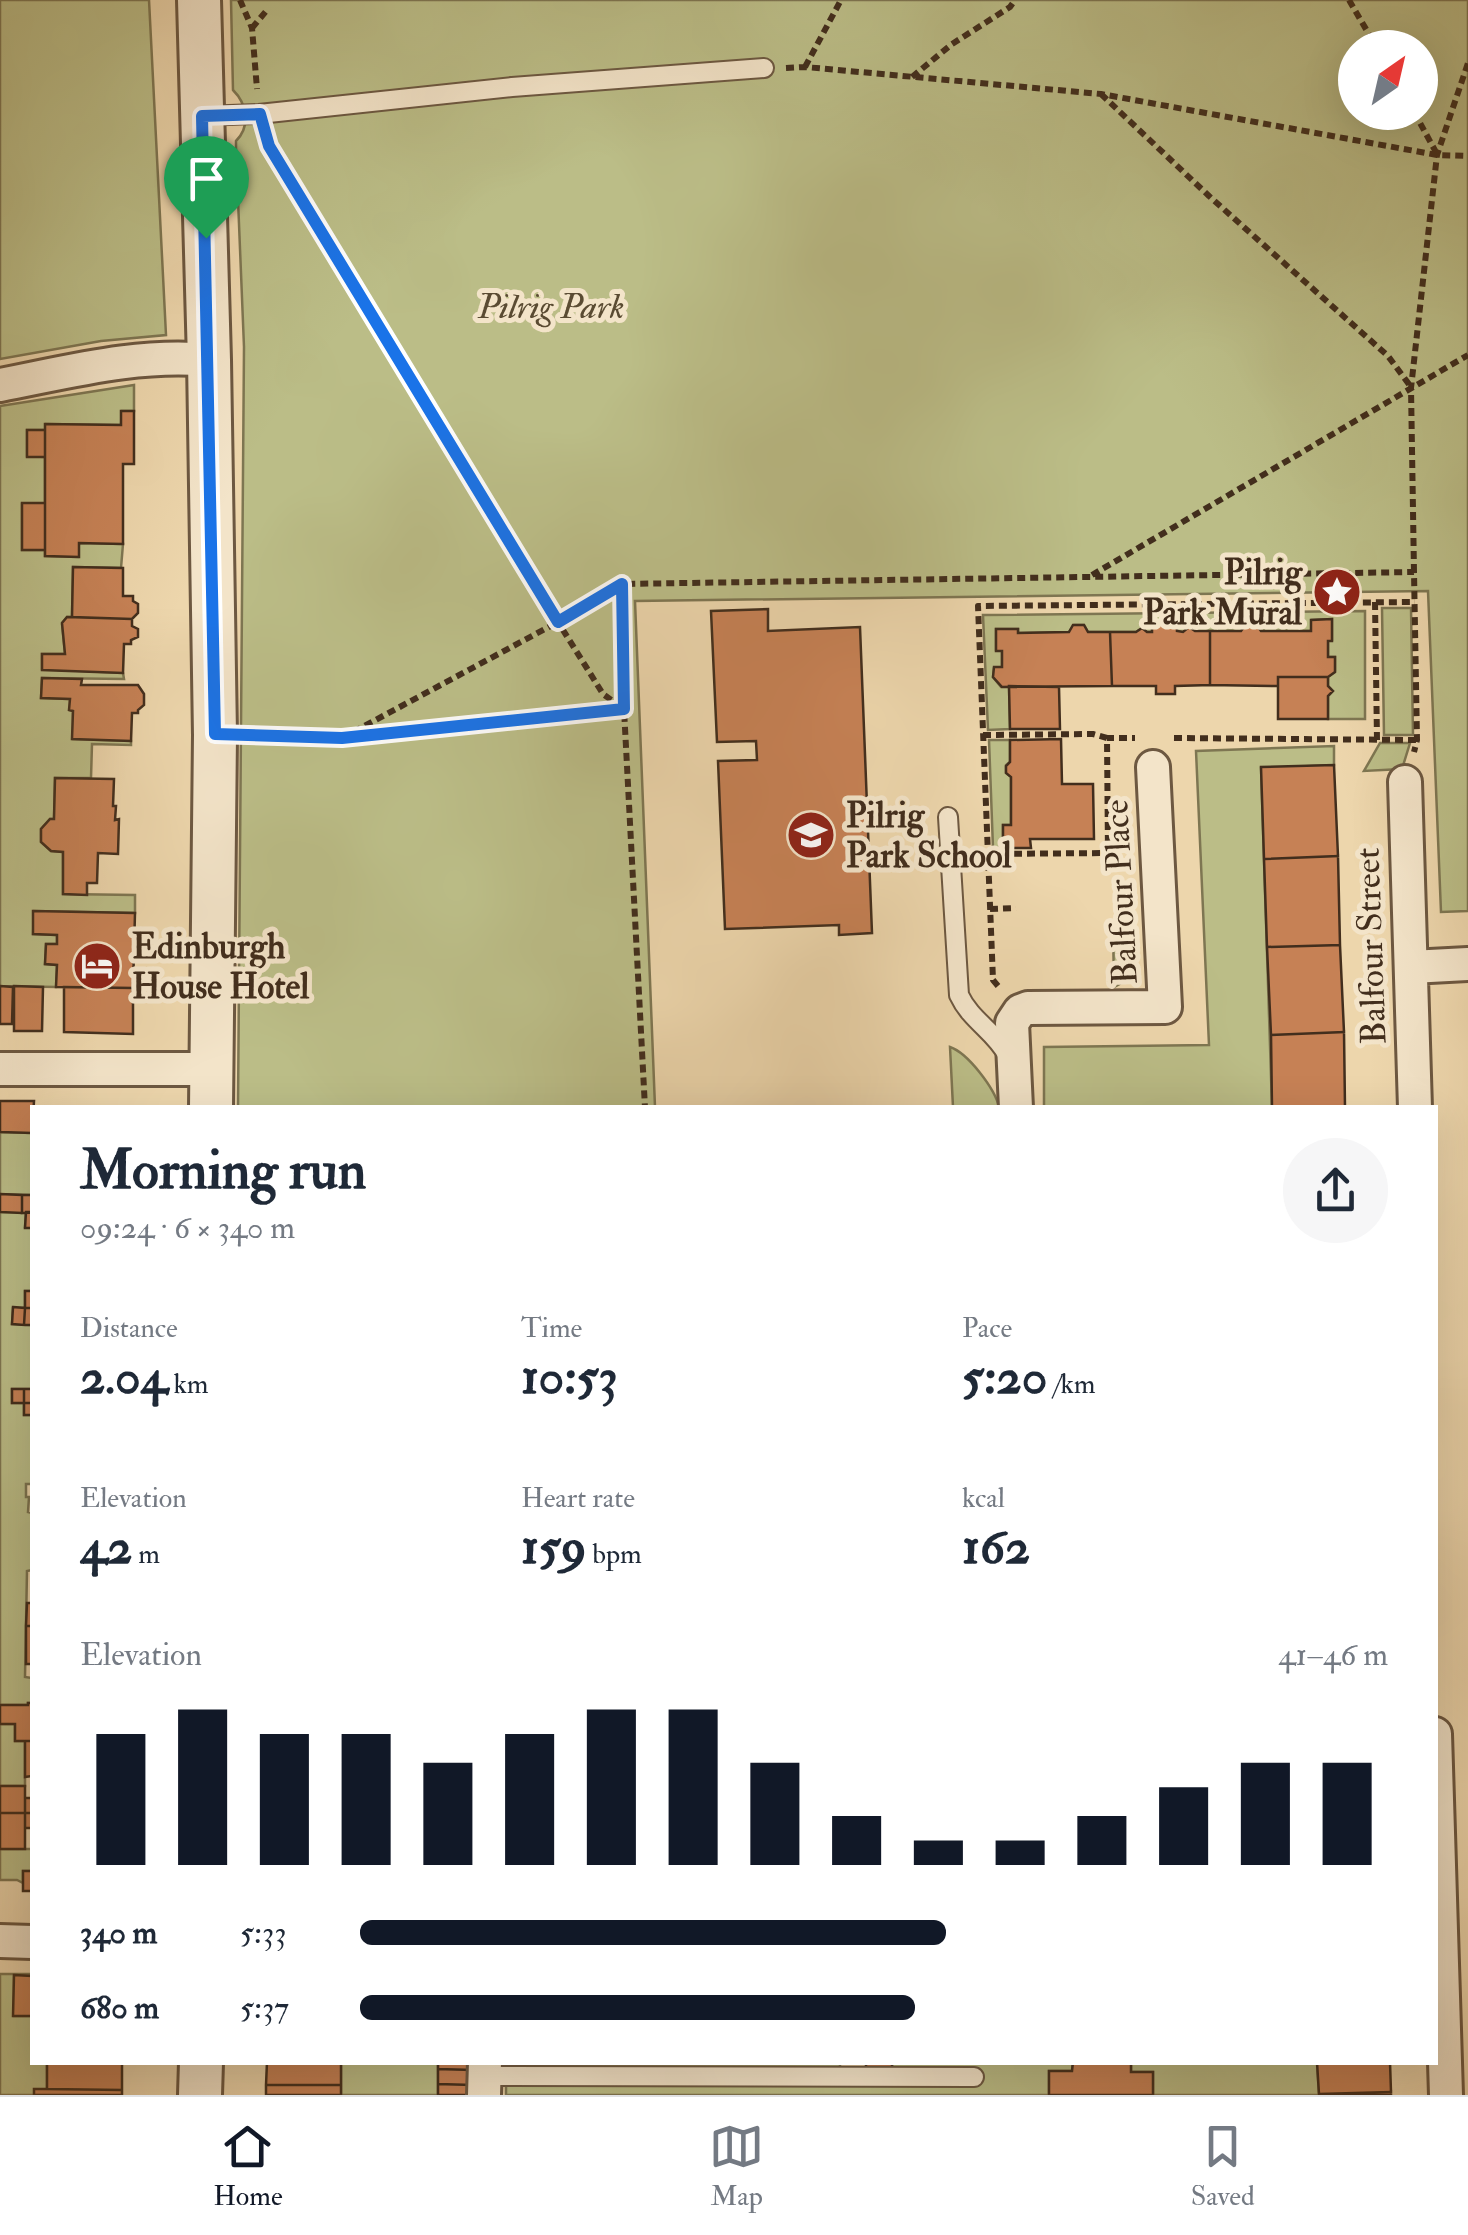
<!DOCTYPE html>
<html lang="en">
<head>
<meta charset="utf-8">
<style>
  :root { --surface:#fff; --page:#f6f6f7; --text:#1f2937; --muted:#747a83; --line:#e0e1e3; --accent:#111827 }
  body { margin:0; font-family:"IM FELL Double Pica",serif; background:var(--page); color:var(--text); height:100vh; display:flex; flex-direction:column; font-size:38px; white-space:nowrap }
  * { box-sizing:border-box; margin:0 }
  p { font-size:32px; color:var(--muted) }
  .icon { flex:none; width:55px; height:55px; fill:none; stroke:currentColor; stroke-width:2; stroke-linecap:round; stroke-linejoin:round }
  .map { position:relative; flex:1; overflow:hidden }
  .panel { position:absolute; left:30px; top:1105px; width:1408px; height:960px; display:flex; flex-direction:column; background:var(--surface); border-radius:0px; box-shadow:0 10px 40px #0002 }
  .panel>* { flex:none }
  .needle { width:65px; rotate:34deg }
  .fabs { position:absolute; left:1338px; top:30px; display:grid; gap:20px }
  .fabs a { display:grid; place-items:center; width:100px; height:100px; border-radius:50%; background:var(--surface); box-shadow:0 10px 40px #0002; font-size:50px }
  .pin { position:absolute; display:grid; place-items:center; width:85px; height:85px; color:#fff; margin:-102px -42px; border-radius:50% 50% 50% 0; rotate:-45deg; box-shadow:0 0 10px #0007 }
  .pin .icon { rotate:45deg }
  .round { display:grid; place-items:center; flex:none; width:105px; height:105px; border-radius:52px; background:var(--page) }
  .head { display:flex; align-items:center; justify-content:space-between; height:170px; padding:0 50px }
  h1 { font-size:55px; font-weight:700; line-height:75px }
  .stats { display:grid; grid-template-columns:repeat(3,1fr); gap:15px; height:170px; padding:10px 50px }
  .stats div { display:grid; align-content:center }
  .stats b { font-size:50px; font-weight:700 }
  .stats small { font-size:28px; font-weight:400 }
  .stats p { font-size:28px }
  .chart { height:280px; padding:20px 50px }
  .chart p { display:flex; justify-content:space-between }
  .chart svg { width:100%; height:180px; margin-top:10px; stroke:var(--accent); stroke-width:6 }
  ul { padding:0 50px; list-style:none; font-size:32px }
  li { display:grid; grid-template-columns:160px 120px 1fr; align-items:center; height:75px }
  li i { height:25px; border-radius:12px; background:var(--accent) }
  .dock { display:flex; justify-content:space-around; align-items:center; height:140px; border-top:2px solid var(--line); background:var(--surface); font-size:28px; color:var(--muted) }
  .dock a { display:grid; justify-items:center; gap:5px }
  .dock .on { color:var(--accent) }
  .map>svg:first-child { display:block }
  .green { fill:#bbbd87; stroke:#7e7652; stroke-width:2.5; fill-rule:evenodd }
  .building { fill:#c68155; stroke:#422e1d; stroke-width:2.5 }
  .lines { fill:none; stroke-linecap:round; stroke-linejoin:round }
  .service-casing { stroke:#6d5841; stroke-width:22 }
  .minor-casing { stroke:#6d5841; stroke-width:38 }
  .tertiary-casing { stroke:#6d5841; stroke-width:48 }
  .path { stroke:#422e1d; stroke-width:6; stroke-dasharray:8 5; stroke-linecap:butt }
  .service { stroke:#f3e4c9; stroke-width:18 }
  .minor { stroke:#f3e4c9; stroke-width:32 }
  .tertiary { stroke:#f3e4c9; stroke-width:42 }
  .route-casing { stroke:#fff; stroke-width:20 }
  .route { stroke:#1a73e8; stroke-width:12 }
  .labels { text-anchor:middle; stroke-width:10; stroke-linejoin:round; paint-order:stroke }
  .park-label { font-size:35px; font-style:italic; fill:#5a4b32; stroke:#f3e4c9 }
  .poi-label { font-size:35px; font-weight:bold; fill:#422e1d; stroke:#f3e4c9; text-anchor:start }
  .street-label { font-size:35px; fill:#422e1d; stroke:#f3e4c9 }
</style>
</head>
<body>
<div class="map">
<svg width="1468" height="2095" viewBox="0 0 1468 2095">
  <rect width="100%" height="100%" fill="#edd6ac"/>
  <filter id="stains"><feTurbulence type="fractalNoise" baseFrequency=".002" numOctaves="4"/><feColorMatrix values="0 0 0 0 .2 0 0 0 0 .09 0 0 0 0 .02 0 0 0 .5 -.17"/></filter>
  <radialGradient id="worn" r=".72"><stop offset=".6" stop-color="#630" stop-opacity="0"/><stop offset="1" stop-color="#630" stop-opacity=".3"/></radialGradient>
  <path class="green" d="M0 0H149L166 335 101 341 0 359Z
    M231 0H1468V911L1441 912 1428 591 635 601 655 1107H238L244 347 236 150V141C251 126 247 104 233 90ZM1355 48H1420V112H1355Z
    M134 385V411H122L121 425 46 424 45 430H27V456L45 457V503L22 504V550H45V556L78 557 79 543 123 544 121 568 73 567 72 617H67L62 624 65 654H42V669L123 673 124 679 42 678 41 698 70 699V710L73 711V739L131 741V745L92 744 91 778H55L54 819H50L41 829V842L51 851 63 852V894L135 895V913L34 911 33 934 57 935V944H46L45 964 57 965 56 987 0 986V406Z
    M1382 608H1411L1413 735H1384Z
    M1365 611V719H1328V677L1335 671V657H1328V641L1332 640V619L1312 620 1311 631H1261L1256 624H1246L1241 631H1195L1189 628 1183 632 1177 631V628C1168 623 1161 622 1152 628V632H1147L1142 628 1136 632H1088L1084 625H1074L1069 632 1018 633V629H996V650L1002 651V667L994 668 993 677 1001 687 1009 686 1010 729 988 730 983 615Z
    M989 740H1010V762L1006 765V773L1011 777V825H1003V848H993Z
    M1380 743H1410L1402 769 1364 771Z
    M1334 746V765L1261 768 1272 1107H1044V1047L1209 1045 1196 751Z
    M1113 927C1144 940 1145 973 1114 987Z
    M950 1047C968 1053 995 1089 999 1107H953Z
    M0 1132 32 1133V1195L0 1194Z
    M0 1212H26L25 1227 32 1228V1291H25V1308H13L12 1324 32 1325V1389H12V1403H24V1415H32V1484H26V1497H29L28 1512 32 1513V1570L27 1571 25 1677 32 1678V1703H28V1705H0Z
    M0 1724H15V1741H25V1786H0Z
    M0 1849H32V1871H23V1883L17 1880H0Z
    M0 1974H32L14 1976V2016H32V2062L47 2063V2089L34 2095H0Z
    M508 2062 840 2063V2068L508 2070Z
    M341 2063H438V2095H341Z
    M892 2063H1073L1072 2071H1049V2095H506V2079L892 2068Z
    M1131 2063H1317L1319 2095H1153V2072H1131Z"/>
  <path class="building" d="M121 411H134V464H123V544L79 543V557L45 556V424L121 425Z
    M27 430H45V457H27Z
    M22 503H45V550H22Z
    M73 567 123 568V596H133V601L138 604V613L132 619 72 617Z
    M768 609V631L860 627 872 933 839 935V925L725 929 718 761 757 760 756 741 717 742 711 611Z
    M67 617 132 619V626L138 629V637L131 640V644H124L123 673 42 670V654H65L62 623Z
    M1332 619V641H1328V657H1335V672L1328 677H1278V686L1210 685V631H1241L1246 624H1256L1261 631H1311V620Z
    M1158 624H1171L1177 628V631L1183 632 1189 627 1195 631H1210V685L1175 686V694H1156V686H1112L1110 632H1136L1142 628 1147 632H1152V628Z
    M1073 625H1084L1088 632H1110L1112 686 1002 687 993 677 994 667H1002V651H996V629H1018V633L1069 632Z
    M1278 677H1328V686L1333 691 1328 696V719H1278Z
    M42 678 82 679 81 685H138L144 694V705L138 710V713H132L131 741 72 739 73 711 69 710 70 699 41 698Z
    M1009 686 1059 687 1060 729H1010Z
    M1061 739 1062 784H1093L1094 839H1030L1031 848H1003V825H1011V777L1006 773V766L1010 762V740Z
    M1334 765 1338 856 1264 859 1261 767Z
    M55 778 114 779 113 806H116L115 820 119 819 118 854 98 853 97 883H87V895L63 894V852L51 851 41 842V829L50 819H54Z
    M1338 856 1340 945 1267 947 1264 859Z
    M33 911 135 913 133 988 56 987 57 965 45 964 46 944H57V935L33 934Z
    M1340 945 1344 1032 1271 1035 1267 947Z
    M0 986 13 987 12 1024H0Z
    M14 986 43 987 42 1031H14Z
    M64 987 133 988V1034L64 1032Z
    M1344 1032 1345 1108H1272L1271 1035Z
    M0 1101H34L32 1133 0 1132Z
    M0 1194 22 1195V1213L0 1212Z
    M22 1195H32V1212L22 1213Z
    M26 1212H32V1228H25Z
    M25 1291H32V1308H25Z
    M13 1307 25 1308 24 1325 12 1324Z
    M25 1308H32V1325H24Z
    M12 1389H24V1403H12Z
    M24 1389H32V1403H24Z
    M24 1403H32V1415H24Z
    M27 1603H32V1626H26Z
    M26 1626H32V1664H26Z
    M28 1703H32V1741H15V1724H0V1705H28Z
    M25 1741H32V1776L25 1777Z
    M0 1786H25V1813H0Z
    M25 1798H32V1813H25Z
    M0 1813H25V1849H0Z
    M25 1813H32V1828H25Z
    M23 1871H32V1891H23Z
    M14 1975 32 1976V2016H13Z
    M47 2062H122V2090L47 2089Z
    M267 2062H341V2085H266Z
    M438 2062H472V2070L438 2069Z
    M866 2062H892V2068L866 2069Z
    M1073 2062H1131V2072H1153V2095H1049V2071H1072Z
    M1317 2062H1390L1391 2092 1319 2094Z
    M438 2069 472 2070V2085L438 2084Z
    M438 2084 472 2085V2095H438Z
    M266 2085H341V2095H266Z
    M34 2089H47L122 2090V2095H34Z
    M1391 2092V2095L1319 2094Z"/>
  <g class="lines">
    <g class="service-casing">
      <path id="service" d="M202 116 259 114 512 87 764 68
        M948 817 959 995C971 1021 995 1031 1008 1056
        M484 2076 974 2077"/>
    </g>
    <g class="minor-casing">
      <path id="minor" d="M0 385C68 372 139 353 209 360
        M1405 782 1415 1108
        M1411 967 1468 964
        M0 1069H211
        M1016 1108 1012 1023 1020 1011 1028 1008 1165 1007 1153 767
        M1435 1734 1446 2095
        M0 1941 32 1942
        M484 2095 485 2062"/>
    </g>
    <g class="tertiary-casing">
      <path id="tertiary" d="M199 0 209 360 215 735 211 1108
        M200 2095 201 2062"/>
    </g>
    <path class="path" d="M240 0 252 28 257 89
      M1349 0 1377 48
      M252 28 267 10
      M805 67 841 0
      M786 68 805 67 1101 94 1437 155 1468 156
      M912 77 952 44 1010 7 1015 0
      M1101 94 1209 196 1388 356 1411 387
      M1414 112 1437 154
      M267 140 558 622 603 694 624 709
      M1414 572 1411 388 1437 155 1468 63
      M1092 575 1468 355
      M622 584 624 709 645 1108
      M1375 602 1377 740
      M983 735 1093 734 1107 738
      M251 736 342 738 622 709
      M342 738 558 622 621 584 1414 572 1417 740 1414 752
      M1174 738 1416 740
      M988 854 1108 853 1107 738H1135
      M990 909 1016 908
      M998 986 993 980 978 606 1415 602"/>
    <use href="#service" class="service"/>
    <use href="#minor" class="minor"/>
    <use href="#tertiary" class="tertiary"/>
  </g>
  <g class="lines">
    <g class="route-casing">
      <path id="route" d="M260 114 269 146 558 622 622 584 624 709 342 738 215 734 202 116Z"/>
    </g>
    <use href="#route" class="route"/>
  </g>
  <defs>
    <g id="sight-disc" transform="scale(2.5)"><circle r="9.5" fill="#8f2418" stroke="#f3e4c9"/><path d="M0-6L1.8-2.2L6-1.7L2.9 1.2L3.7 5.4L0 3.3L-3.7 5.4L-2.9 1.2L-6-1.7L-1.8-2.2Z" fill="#fff"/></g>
    <g id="school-disc" transform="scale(2.5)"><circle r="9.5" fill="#8f2418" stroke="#f3e4c9"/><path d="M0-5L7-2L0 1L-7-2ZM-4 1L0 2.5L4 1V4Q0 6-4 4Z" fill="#fff"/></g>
    <g id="hotel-disc" transform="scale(2.5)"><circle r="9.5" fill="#8f2418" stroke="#f3e4c9"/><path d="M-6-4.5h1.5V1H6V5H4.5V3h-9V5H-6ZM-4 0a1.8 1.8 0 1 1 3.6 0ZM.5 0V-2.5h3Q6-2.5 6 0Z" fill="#fff"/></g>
  </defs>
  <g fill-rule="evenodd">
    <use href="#sight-disc" x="1337" y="592"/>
    <use href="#school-disc" x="811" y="835"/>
    <use href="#hotel-disc" x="97" y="966"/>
  </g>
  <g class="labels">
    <g class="park-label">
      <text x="551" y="318">Pilrig Park</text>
    </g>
    <g class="poi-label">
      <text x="1302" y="584" text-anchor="end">Pilrig<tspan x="1302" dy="40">Park Mural</tspan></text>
      <text x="846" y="827">Pilrig<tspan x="846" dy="40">Park School</tspan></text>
      <text x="132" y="958">Edinburgh<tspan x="132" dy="40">House Hotel</tspan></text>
    </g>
    <g class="street-label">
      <text transform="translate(1120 892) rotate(-93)" y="12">Balfour Place</text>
      <text transform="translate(1370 946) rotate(-92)" y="12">Balfour Street</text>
    </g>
  </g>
  <rect width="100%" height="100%" filter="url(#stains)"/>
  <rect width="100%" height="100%" fill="url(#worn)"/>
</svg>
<div class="fabs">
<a><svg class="needle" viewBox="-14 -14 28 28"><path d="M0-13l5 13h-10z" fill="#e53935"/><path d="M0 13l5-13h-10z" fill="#747a83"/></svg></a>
</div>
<div class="pin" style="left:206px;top:238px;background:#1e9e55"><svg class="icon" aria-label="arrive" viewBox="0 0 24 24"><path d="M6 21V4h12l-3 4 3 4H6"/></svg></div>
<section class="panel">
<div class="head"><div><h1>Morning run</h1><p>09:24 · 6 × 340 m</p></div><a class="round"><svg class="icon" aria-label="share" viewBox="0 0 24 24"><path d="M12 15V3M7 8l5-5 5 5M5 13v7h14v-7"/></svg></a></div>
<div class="stats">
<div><p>Distance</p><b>2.04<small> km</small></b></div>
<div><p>Time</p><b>10:53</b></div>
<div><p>Pace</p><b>5:20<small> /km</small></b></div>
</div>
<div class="stats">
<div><p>Elevation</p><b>42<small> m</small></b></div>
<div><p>Heart rate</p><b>159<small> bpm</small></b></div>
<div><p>kcal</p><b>162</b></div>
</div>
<div class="chart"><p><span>Elevation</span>41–46 m</p>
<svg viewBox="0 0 160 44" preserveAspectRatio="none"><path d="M5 44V12M15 44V6M25 44V12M35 44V12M45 44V19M55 44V12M65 44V6M75 44V6M85 44V19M95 44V32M105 44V38M115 44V38M125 44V32M135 44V25M145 44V19M155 44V19"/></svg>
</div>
<ul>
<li><b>340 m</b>5:33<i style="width:57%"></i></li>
<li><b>680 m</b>5:37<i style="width:54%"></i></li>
</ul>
</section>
</div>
<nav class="dock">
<a class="on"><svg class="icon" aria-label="home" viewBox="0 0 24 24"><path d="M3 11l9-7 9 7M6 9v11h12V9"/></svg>Home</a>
<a><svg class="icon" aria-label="map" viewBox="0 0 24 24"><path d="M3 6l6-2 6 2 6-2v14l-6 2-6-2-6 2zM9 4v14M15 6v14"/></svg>Map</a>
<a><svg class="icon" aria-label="saved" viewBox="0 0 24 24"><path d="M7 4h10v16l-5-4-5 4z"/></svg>Saved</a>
</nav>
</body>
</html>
